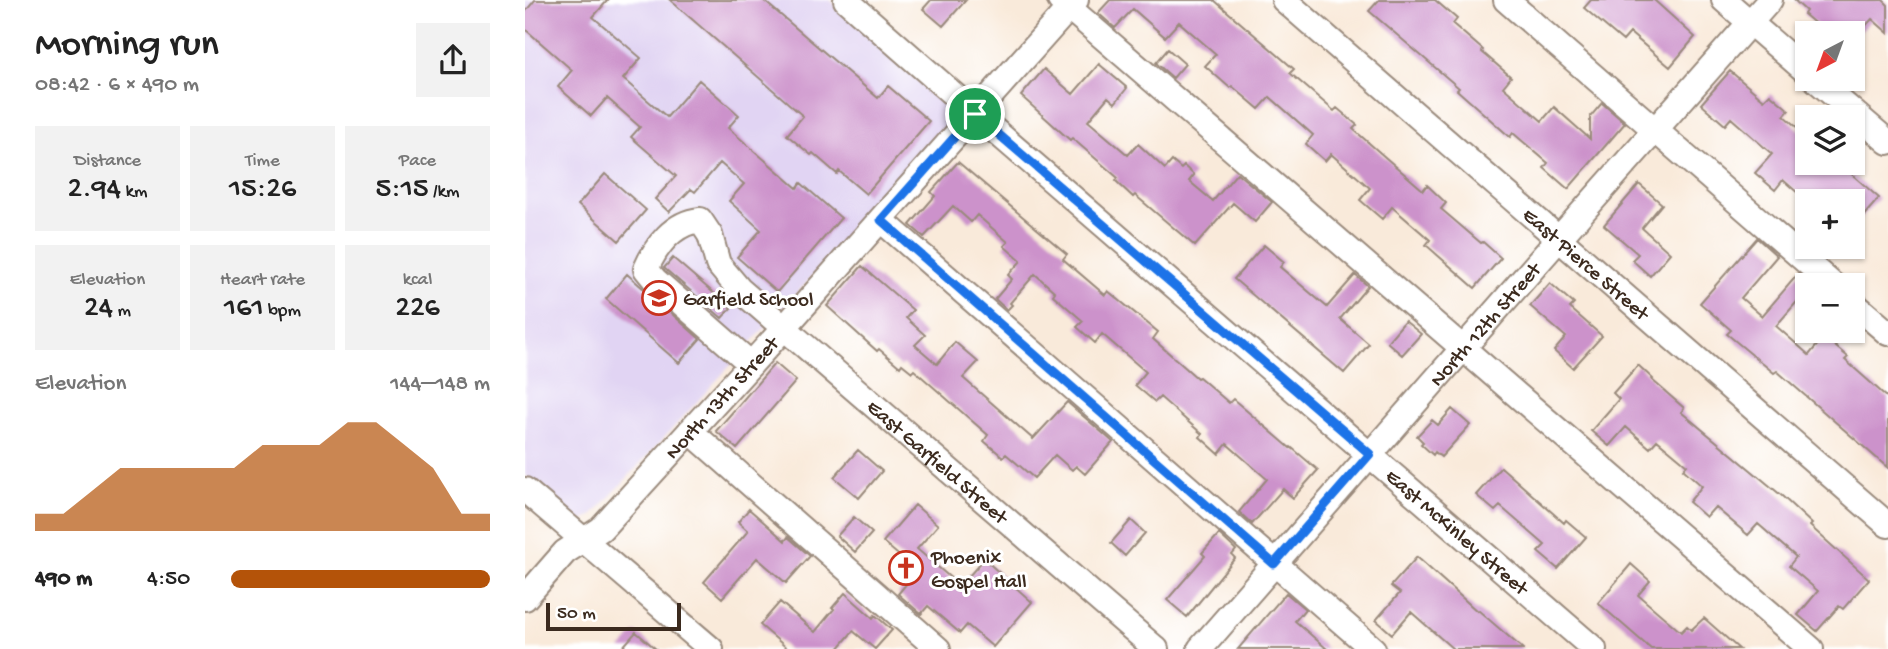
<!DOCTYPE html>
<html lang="en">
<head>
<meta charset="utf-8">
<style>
  :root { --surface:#fff; --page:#f2f2f2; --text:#222; --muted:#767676; --accent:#b45309 }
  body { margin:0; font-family:"Gochi Hand",sans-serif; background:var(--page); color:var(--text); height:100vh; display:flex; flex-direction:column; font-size:26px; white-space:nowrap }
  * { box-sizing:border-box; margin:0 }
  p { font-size:23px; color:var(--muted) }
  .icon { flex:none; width:38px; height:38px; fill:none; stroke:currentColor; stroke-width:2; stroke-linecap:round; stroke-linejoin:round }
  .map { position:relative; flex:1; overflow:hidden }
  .details { display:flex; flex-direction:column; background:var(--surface); width:525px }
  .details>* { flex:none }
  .needle { width:46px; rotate:221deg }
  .controls { position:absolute; left:1270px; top:21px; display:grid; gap:14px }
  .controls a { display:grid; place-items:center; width:70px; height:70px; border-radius:0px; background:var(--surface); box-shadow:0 2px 5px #0004; font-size:35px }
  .scale { position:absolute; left:21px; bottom:18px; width:135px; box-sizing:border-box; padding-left:7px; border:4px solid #3b2a1e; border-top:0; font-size:19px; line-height:24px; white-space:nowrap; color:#3b2a1e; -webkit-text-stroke:5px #fff; paint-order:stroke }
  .pin { position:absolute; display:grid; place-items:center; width:60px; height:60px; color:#fff; margin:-30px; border:4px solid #fff; border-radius:50%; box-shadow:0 2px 7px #0007 }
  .round { display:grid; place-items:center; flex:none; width:74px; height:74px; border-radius:0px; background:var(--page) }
  .summary { display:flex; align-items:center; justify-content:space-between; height:119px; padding:0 35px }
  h1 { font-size:38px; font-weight:600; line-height:52px }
  .metrics { display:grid; grid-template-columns:repeat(3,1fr); gap:10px; height:119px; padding:7px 35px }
  .metrics div { display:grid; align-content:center; border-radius:0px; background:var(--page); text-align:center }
  .metrics b { font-size:30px; font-weight:600 }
  .metrics small { font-size:19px; font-weight:400 }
  .metrics p { font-size:19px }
  .chart { height:196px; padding:14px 35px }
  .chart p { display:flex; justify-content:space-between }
  .chart svg { width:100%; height:126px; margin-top:7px; fill:var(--accent); opacity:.7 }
  ul { padding:0 35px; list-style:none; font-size:23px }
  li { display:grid; grid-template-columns:112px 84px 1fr; align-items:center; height:52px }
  li i { height:18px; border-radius:9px; background:var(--accent) }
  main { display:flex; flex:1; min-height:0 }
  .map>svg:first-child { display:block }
  .built { fill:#e1d4f3 }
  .building { fill:#cc92cb }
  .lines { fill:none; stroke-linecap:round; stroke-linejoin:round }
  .minor-casing { stroke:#9a8a7c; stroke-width:28 }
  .minor { stroke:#fff; stroke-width:24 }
  .route-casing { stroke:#fff; stroke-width:14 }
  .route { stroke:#1a73e8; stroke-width:9 }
  .labels { text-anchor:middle; stroke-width:6; stroke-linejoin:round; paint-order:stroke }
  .street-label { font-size:21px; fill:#3b2a1e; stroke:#fff }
  .poi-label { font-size:21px; fill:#3b2a1e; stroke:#fff; text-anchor:start }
</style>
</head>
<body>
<main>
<section class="details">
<div class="summary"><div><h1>Morning run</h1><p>08:42 · 6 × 490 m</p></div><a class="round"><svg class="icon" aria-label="share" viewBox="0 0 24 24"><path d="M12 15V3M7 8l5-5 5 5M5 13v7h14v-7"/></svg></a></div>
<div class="metrics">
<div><p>Distance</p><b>2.94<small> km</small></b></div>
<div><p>Time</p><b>15:26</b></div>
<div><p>Pace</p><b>5:15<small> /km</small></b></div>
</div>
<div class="metrics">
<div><p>Elevation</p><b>24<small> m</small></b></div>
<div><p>Heart rate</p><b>161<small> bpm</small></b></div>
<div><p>kcal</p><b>226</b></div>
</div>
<div class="chart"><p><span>Elevation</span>144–148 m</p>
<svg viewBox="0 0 160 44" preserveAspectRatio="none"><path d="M0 44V38L10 38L20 30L30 22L40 22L50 22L60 22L70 22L80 14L90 14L100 14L110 6L120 6L130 14L140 22L150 38L160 38V44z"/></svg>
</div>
<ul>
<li><b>490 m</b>4:50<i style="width:100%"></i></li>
</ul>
</section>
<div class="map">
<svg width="1363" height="649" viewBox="0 0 1363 649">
  <rect width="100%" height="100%" fill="#fff"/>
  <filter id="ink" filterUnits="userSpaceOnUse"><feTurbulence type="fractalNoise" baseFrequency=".0143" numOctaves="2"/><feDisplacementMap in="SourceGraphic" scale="14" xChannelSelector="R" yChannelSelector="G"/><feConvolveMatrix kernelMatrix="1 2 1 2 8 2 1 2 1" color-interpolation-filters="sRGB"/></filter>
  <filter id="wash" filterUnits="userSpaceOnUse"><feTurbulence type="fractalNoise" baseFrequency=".00686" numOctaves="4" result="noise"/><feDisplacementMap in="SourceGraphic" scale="28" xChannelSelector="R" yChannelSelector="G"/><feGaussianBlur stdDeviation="1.57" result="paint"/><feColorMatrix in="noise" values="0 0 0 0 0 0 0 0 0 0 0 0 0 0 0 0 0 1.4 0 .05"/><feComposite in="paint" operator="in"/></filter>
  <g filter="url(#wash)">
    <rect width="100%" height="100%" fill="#f9eada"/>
    <path class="built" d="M0 0H305L427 107 431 113 430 121 68 515 58 521 49 518 0 475Z"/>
    <g id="blocks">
      <path class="building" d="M10 0H83L68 17 116 58 98 79 142 117 174 80 214 115 203 128 272 188 276 183 316 218 252 292 212 257 236 230 204 201 219 184 195 163 170 192 166 189 144 212 130 199 151 176 106 137 115 127 82 98 66 116 33 87 47 70 0 29V12Z
        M145 0H238L353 98 363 86 404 121 341 194 314 171 312 174 288 153 286 155 262 135 278 116Z
        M406 0H441L418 26 398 9Z
        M585 0H689L769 69 765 73 809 111 812 108 832 125 828 129 861 158 898 190 902 185 921 203 916 209 956 243 958 242 976 258 950 288 901 245 905 240 867 207 857 219 835 200 845 188 806 154 800 161 781 144 788 135 745 97 734 109 707 86 705 88 680 66 691 54 654 22 640 37 608 9 590 28 573 13Z
        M854 0H910L932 19 928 24 958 50 957 52 986 77 978 87 1017 121 1029 107 1065 139V117L1077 103 1100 123 1043 189 1019 168 1023 163 988 133 985 137 932 90 934 88 844 11Z
        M1066 0H1129L1170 37 1145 67 1105 33 1098 41 1059 8Z
        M1269 0H1358L1363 5V33L1347 19 1334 33H1301L1279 14 1281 11Z
        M643 49 660 64 648 78 631 63Z
        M574 64 602 88 590 103 583 97 563 121 603 155 613 144 640 169 647 161 656 169 659 166 669 175 664 181 688 201 712 173 747 202 730 222 708 203 670 246 610 195 608 197 591 181 593 178 547 138 545 140 496 96 519 69 548 94Z
        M1205 71 1239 100 1245 94 1264 110 1259 116 1283 137V163H1314L1354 198 1328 228V201H1282L1258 180 1250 190 1230 173 1247 154 1206 118 1200 125 1176 104Z
        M433 162 542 254 538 259 580 295 583 291 633 332 628 339 672 378 674 377 704 403 708 399 765 448 766 447 793 470 768 498 758 489 727 524 714 512 742 479 702 444 694 454 675 437 677 434 635 397 630 402 610 385 621 372 577 334 570 343 552 327 558 321 528 295 530 292 510 274 485 303 487 305 482 310 470 299 487 279 483 275 496 261 479 246 483 242 452 215 446 222 428 206 399 237 385 225 410 196 406 192Z
        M80 174 121 210 94 241 53 205Z
        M1114 184 1137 204 1117 228 1145 253 1125 276 1107 260 1113 254 1079 225Z
        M1232 238 1252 256 1216 298 1237 316 1273 274 1286 285H1283V289L1251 326 1284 355 1299 337 1323 357 1320 360 1363 398V468L1252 371 1249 373 1202 334 1206 330 1175 303Z
        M739 245 759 262 755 267 802 307 830 275 843 286 815 319 844 344 819 373 709 279Z
        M148 258 206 308 197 318 139 268Z
        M337 266 388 310 381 318 400 335 390 345 412 364 430 342 453 362 438 378 508 439 542 402 588 442 560 474 551 466 547 470 530 455 509 478 481 454 478 457 459 441 463 435 389 370 387 372 377 364 375 367 354 349 352 351 302 306Z
        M102 274 175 339 154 363 81 299Z
        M1025 283 1049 304 1045 308 1077 336 1048 368 1029 351 1041 337 1005 306Z
        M880 321 896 334 877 355 862 342Z
        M250 363 271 381 212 449 191 431Z
        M1113 365 1128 379 1127 380 1159 408 1156 412 1257 496 1287 524 1285 526 1344 579 1318 609 1314 606 1292 631 1273 615 1293 591 1264 566 1271 557 1233 524 1223 535 1190 507 1181 517 1164 502 1177 486 1158 469 1162 465 1132 440 1125 448 1101 427 1084 446 1066 431 1094 399 1088 393Z
        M927 409 945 425 916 457 910 452 908 455 896 444 898 442 892 436 907 420 913 425Z
        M333 450 357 471 334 498 309 477Z
        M976 467 1039 523 1041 520 1061 537 1033 569 1013 552 1020 545 975 506 970 511 951 495Z
        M390 505 413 525 392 549 435 586 459 559 507 602 468 647 442 625 435 633 403 606 396 614 373 594 392 571 358 542Z
        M224 509 260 541 263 537 285 556 261 583 232 558 197 598 179 582 223 531 213 522Z
        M329 517 347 533 330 552 312 536Z
        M606 520 620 533 600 556 586 543Z
        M694 534 711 550 707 555 710 558 662 617 642 600 680 556 677 553Z
        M892 557 952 611 953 610 998 649H928L886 612 867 634 851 620 875 593 866 586Z
        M1106 564 1125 581 1113 595 1156 632 1162 626 1166 630 1179 618 1214 649H1126L1073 603Z
        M320 593 348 618 350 615 367 630 350 649 328 631 313 649H263L235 625 255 602 290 632 309 609 307 608Z
        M761 593 780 609 770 621 802 649H713Z
        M111 632 131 649H96Z"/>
    </g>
  </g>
  <g filter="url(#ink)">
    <use href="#blocks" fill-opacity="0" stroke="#9a8a7c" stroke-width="2"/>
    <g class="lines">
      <g class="minor-casing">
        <g id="minor">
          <path id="s1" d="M321 0 461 123 1069 649"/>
          <path d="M535 0 1286 649"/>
          <path id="s2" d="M759 0 1363 525"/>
          <path d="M981 0 1308 285"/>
          <path d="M1199 0 1283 73"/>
          <path d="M1290 79 1363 142"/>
          <path d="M356 220 848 649"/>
          <path d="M1328 303 1363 333"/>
          <path id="s3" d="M226 364 130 280 121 269C131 246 148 223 175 220L185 235 193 264 214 289 631 649"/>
          <path d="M165 431 413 649"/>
          <path d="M0 490 186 649"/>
          <path id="s4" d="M0 598 40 552 76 529 259 328 551 0"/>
          <path id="s5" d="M675 649 1023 251 1245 0"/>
        </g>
      </g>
      <use href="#minor" class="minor"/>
    </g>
  </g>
  <g class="lines" filter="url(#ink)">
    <g class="route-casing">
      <path id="route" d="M450 114 845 454 749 564 356 220Z"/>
    </g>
    <use href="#route" class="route"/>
  </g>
  <defs>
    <g id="school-ring" transform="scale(1.75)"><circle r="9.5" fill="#fff" stroke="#c8321e" stroke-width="1.5"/><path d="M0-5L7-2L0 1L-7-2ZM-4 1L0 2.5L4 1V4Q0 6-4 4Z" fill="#c8321e"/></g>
    <g id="church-ring" transform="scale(1.75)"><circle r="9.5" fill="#fff" stroke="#c8321e" stroke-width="1.5"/><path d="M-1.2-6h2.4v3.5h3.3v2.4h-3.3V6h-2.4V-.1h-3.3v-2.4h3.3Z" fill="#c8321e"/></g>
  </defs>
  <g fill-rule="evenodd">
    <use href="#school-ring" x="134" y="298"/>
    <use href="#church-ring" x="381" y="568"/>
  </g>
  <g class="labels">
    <g class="street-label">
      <text dy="7" stroke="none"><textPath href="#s2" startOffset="401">East Pierce Street</textPath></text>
      <text dy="7" stroke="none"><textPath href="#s5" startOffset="432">North 12th Street</textPath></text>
      <text dy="7" stroke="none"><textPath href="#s4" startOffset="282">North 13th Street</textPath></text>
      <text dy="7" stroke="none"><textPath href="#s3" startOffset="562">East Garfield Street</textPath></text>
      <text dy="7" stroke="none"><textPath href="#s1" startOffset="810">East McKinley Street</textPath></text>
    </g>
    <g class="poi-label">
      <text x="158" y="305">Garfield School</text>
      <text x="406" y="563">Phoenix<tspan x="406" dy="24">Gospel Hall</tspan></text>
    </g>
  </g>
</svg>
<div class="controls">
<a><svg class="needle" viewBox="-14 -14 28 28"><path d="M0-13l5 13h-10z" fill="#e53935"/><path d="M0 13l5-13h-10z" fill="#767676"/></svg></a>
<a><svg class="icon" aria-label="layers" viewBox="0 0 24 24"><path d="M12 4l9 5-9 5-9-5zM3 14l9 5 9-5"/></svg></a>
<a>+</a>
<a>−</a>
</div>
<div class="scale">50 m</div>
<div class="pin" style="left:450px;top:114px;background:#1e9e55"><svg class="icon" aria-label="arrive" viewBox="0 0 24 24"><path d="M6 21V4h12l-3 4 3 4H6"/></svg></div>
</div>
</main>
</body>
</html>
